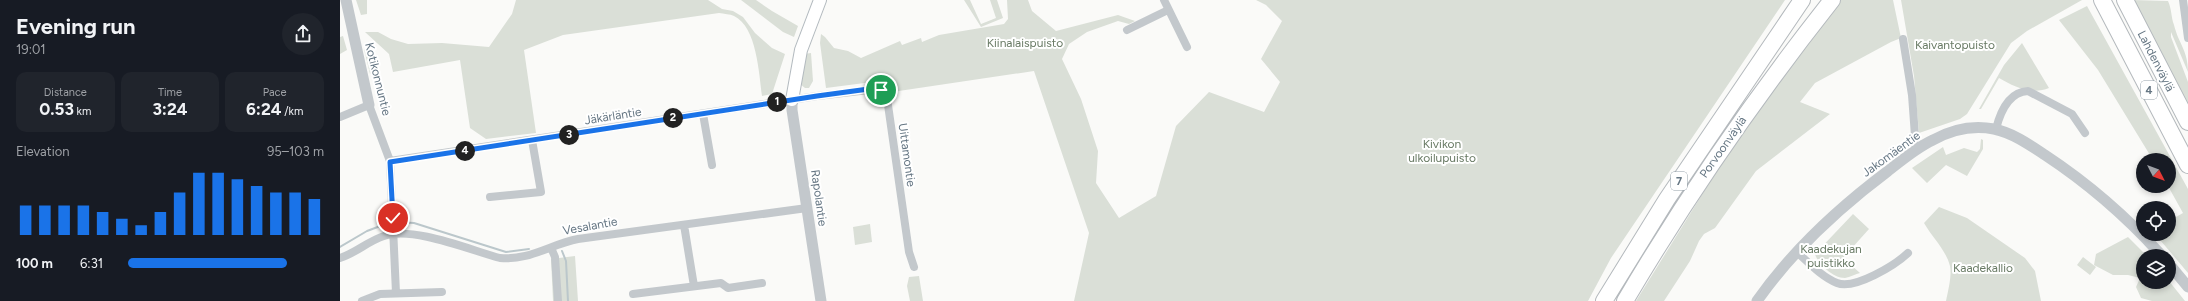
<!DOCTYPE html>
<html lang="en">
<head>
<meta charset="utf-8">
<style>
  :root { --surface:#171b24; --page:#20242c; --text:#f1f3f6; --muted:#9ea1a6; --accent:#1a73e8 }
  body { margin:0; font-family:Figtree,sans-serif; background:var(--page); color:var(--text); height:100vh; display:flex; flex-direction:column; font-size:15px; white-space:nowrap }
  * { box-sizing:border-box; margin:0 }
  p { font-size:13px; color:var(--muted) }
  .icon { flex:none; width:22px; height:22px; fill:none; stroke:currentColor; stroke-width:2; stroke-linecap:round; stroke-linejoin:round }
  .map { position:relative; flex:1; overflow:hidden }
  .side { display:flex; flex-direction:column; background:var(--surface); width:340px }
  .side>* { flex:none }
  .needle { width:26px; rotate:132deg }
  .tools { position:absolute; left:1796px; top:153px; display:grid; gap:8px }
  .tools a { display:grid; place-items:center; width:40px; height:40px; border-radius:50%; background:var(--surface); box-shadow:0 2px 6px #0003; font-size:20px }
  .pin { position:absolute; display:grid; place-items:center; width:34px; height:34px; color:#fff; margin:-17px; border:2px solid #fff; border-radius:50%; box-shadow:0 1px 4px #0007 }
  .km { position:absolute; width:20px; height:20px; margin:-10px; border-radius:50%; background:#222; color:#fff; font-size:11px; line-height:20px; text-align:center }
  .round { display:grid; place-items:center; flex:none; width:42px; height:42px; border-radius:21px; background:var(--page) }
  .head { display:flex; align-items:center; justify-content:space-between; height:68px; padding:0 16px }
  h1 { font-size:22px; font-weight:700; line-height:30px }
  .stats { display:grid; grid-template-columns:repeat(3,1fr); gap:6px; height:68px; padding:4px 16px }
  .stats div { display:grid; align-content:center; border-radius:10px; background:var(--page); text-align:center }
  .stats b { font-size:17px; font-weight:700 }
  .stats small { font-size:11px; font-weight:400 }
  .stats p { font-size:11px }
  .chart { height:112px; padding:8px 16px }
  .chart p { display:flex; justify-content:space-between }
  .chart svg { width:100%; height:72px; margin-top:4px; stroke:var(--accent); stroke-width:6 }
  ul { padding:0 16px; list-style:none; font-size:13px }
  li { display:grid; grid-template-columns:64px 48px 1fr; align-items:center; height:30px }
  li i { height:10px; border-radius:5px; background:var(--accent) }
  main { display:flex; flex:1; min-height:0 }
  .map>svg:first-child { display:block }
  .green { fill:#dadfd7 }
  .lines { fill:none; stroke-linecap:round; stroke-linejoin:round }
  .stream { stroke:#bbc7cb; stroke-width:2 }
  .secondary-casing { stroke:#b3babf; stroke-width:14 }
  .motorway-casing { stroke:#b4b9bd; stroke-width:18 }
  .minor { stroke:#c3c8cc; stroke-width:8 }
  .tertiary { stroke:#c3c8cc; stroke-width:11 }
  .secondary { stroke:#fff; stroke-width:12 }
  .motorway { stroke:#fff; stroke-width:16 }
  .route-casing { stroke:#fff; stroke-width:8 }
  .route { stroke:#1a73e8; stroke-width:5 }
  .labels { text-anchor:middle; stroke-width:4; stroke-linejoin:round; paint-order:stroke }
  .shield { fill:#fff; stroke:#939fa8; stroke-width:1 }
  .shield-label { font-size:11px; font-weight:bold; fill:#657683 }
  .park-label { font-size:12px; fill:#687a64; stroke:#fff }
  .street-label { font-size:12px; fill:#657683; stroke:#fff }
</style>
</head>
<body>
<main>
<section class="side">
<div class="head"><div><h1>Evening run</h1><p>19:01</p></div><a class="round"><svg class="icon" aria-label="share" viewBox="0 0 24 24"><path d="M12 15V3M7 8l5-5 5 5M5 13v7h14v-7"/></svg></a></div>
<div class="stats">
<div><p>Distance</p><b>0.53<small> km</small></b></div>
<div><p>Time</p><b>3:24</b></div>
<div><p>Pace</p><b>6:24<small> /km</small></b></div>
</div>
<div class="chart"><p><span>Elevation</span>95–103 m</p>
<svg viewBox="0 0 160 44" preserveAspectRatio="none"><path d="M5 44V26M15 44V26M25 44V26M35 44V26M45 44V30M55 44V34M65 44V38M75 44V30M85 44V18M95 44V6M105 44V6M115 44V10M125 44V14M135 44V18M145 44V18M155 44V22"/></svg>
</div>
<ul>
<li><b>100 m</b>6:31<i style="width:81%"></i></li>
</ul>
</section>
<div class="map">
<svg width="1848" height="301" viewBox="0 0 1848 301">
  <rect width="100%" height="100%" fill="#fafaf8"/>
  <path class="green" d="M16 0H27V14L21 15Z
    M176 0H368L382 9 393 11 403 17 415 33 432 48 445 54 432 94 422 96C419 74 417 27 394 16 390 14 384 14 379 13L223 35 184 50 196 133 146 139 130 128 120 60 53 72 49 54 25 32H38L51 39 68 44 102 43 149 47 172 14Z
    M401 0H416L432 11 458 26 454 37 443 32Z
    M624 0H630L641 24 656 18 650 0H657L663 18 641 27Z
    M667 0H688L692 11 716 31 778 15 795 21 789 24 778 21 747 32 729 44 722 59 741 99 758 151 756 183 779 218 816 196 836 126 869 92 924 112 940 82 921 59 942 21 926 5 916 0H1445L1271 258 1248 301H734L749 233 694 71 552 92 540 81 486 88 480 43 481 34 485 37 494 48 508 51 521 58 560 41 562 45 581 38 582 42 599 35 664 24 668 19Z
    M1501 0H1553L1561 38 1551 42 1475 83 1460 102 1490 114 1416 171 1375 228 1364 234 1359 241 1350 261 1324 301H1296L1399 135Z
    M1561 0H1742L1687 31 1671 43 1627 114 1620 119 1579 133 1574 76Z
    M1792 0 1828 1C1832 10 1831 17 1834 25 1839 45 1848 50 1848 72L1831 32V37L1848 82V107Z
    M1747 6 1848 189V273L1815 234H1829V221L1843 213 1828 186 1829 160H1813L1758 70 1719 20Z
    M3 36 7 50 0 54V37Z
    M1682 43 1709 88C1692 95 1674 87 1659 78L1641 109H1639L1664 65Z
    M24 49 37 63 36 71 30 74Z
    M471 53 473 81 469 88H465L460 84 464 54Z
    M1641 139 1643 140V149L1627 176 1606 165 1587 183 1572 168 1603 147 1606 155 1624 148 1637 152 1640 149Z
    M1599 207 1627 218 1685 258 1695 271 1701 301H1606C1608 291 1612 276 1610 266 1606 250 1592 237 1584 223Z
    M1513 214 1529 229 1503 258 1520 273C1516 274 1510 277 1505 278 1493 278 1478 264 1475 254Z
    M530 224 532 242 515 245 513 227Z
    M1788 237 1807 256H1803V282L1829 281 1845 301H1812L1801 298 1796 287 1800 278 1788 275H1773L1754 265 1756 254Z
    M235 256 238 301H213L211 259Z
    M1743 257 1756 267 1750 275 1737 265Z
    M579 276 583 301H570L567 286 569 277Z"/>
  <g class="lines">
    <path class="stream" d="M59 222 74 223 166 252 189 249
      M0 247 27 231 43 225
      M222 251 226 261 228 301"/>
    <g class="secondary-casing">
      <path id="secondary" d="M452 100 461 50 480 0"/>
    </g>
    <g class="motorway-casing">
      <path id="motorway" d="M1762 0 1848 165
        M1785 0 1848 122
        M1264 301 1327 199 1462 0
        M1285 301C1347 196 1416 96 1492 0"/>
    </g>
    <path class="minor" d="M824 0 847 47
      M1843 0 1848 38
      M787 30 828 10
      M1563 39 1572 95 1575 136 1580 147
      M363 114 372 165
      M0 117 29 105 50 161 56 293
      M1656 129C1660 113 1668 92 1688 91L1732 114 1745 133
      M50 161 477 96 538 89 544 93 547 98 569 252 574 267
      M150 197 201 192 192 140
      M344 225 354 286
      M212 250 215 257 218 301
      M1458 253C1469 263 1482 277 1497 283 1515 290 1555 265 1568 253
      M0 258C16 253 28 241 44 236 73 226 130 250 160 258 189 261 211 244 238 239L467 208
      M293 294 381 283 388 288 422 283
      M22 301 40 294 102 292"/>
    <path class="tertiary" d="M6 0 29 105
      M452 100V110L481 301
      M1829 264 1848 287
      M1417 301C1452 251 1500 207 1548 171 1562 160 1576 148 1593 140 1611 130 1633 125 1654 129 1673 133 1690 145 1705 155 1749 184 1787 217 1822 256"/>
    <use href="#secondary" class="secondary"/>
    <use href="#motorway" class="motorway"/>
  </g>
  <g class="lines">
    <g class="route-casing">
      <path id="route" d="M53 218 50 162 477 96 536 88 541 90"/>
    </g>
    <use href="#route" class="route"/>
  </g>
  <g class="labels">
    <g class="shield">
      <rect x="1801" y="81" width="16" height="18" rx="3"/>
      <rect x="1331" y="172" width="16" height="18" rx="3"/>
    </g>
    <g class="shield-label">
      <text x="1809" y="94">4</text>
      <text x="1339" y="185">7</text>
    </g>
    <g class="park-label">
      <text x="685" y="47">Kiinalaispuisto</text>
      <text x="1615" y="49">Kaivantopuisto</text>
      <text x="1102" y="148">Kivikon<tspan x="1102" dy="14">ulkoilupuisto</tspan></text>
      <text x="1491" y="253">Kaadekujan<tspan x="1491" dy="14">puistikko</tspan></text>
      <text x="1643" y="272">Kaadekallio</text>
    </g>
    <g class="street-label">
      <text transform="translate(1816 61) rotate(63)" y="4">Lahdenväylä</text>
      <text transform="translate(38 79) rotate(76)" y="4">Kotikonnuntie</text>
      <text transform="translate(273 116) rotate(-9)" y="4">Jäkärläntie</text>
      <text transform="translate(1383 147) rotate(-55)" y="4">Porvoonväylä</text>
      <text transform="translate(1551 154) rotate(-36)" y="4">Jakomäentie</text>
      <text transform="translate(567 155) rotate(82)" y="4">Uittamontie</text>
      <text transform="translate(479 198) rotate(82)" y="4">Rapolantie</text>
      <text transform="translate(250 226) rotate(-10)" y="4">Vesalantie</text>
    </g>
  </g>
</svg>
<div class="tools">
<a><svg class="needle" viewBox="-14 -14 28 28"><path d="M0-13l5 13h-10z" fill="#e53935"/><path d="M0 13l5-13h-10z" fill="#9ea1a6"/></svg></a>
<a><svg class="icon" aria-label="locate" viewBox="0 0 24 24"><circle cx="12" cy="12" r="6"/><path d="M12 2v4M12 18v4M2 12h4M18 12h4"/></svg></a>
<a><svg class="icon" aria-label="layers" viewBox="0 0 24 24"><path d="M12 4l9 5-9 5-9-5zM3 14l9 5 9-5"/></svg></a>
</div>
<div class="pin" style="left:541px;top:90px;background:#1e9e55"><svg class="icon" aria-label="arrive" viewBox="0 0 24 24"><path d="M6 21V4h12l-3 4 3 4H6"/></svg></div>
<div class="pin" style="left:53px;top:218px;background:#d93025"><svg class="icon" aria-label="check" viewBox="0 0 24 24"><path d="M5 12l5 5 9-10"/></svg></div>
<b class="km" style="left:437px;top:102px">1</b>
<b class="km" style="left:333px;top:118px">2</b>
<b class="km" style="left:229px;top:135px">3</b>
<b class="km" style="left:125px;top:151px">4</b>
</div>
</main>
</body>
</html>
